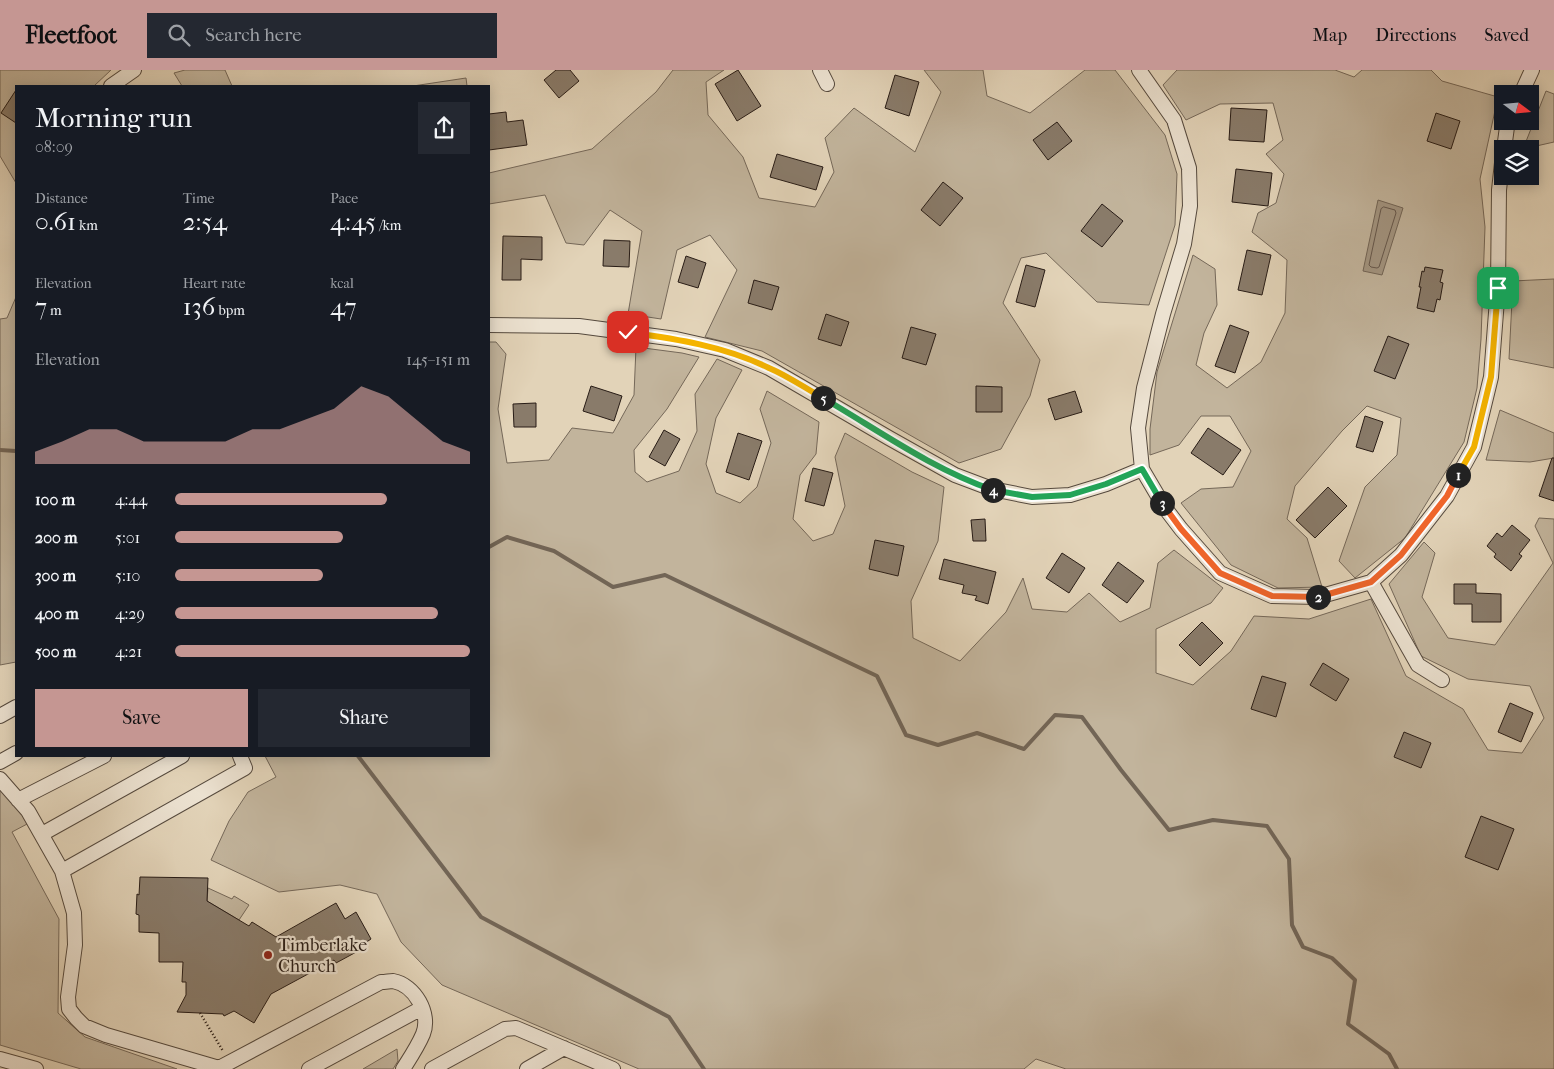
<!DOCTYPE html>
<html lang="en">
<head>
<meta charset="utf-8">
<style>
  :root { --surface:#171b24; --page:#242831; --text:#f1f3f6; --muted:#9ea1a6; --accent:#c59692 }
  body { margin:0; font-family:"IM FELL French Canon",serif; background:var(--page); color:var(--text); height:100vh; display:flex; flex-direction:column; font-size:19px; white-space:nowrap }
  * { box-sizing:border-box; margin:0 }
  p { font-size:16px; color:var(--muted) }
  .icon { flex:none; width:28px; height:28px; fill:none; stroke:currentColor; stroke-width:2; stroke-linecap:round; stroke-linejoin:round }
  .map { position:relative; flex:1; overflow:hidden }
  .panel { position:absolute; left:15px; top:15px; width:475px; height:672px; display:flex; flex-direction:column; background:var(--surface); border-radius:0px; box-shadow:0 2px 12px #0003 }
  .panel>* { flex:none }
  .needle { width:32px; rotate:106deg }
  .controls { position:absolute; left:1494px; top:15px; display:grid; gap:10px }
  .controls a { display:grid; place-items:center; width:45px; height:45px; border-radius:0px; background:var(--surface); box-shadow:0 2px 12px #0003; font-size:25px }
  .pin { position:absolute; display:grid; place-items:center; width:42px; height:42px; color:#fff; margin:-21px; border-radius:10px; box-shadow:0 2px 8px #0006 }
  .km { position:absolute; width:25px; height:25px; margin:-12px; border-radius:50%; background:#222; color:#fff; font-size:14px; line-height:25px; text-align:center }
  .round { display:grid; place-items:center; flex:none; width:52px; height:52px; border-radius:0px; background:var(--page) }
  .summary { display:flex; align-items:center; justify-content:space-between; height:85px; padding:0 20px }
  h1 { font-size:28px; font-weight:600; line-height:38px }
  .stats { display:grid; grid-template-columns:repeat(3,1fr); gap:8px; height:85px; padding:5px 20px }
  .stats div { display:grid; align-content:center }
  .stats b { font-size:25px; font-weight:600 }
  .stats small { font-size:14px; font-weight:400 }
  .stats p { font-size:14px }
  .chart { height:140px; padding:10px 20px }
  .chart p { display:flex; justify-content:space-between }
  .chart svg { width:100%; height:90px; margin-top:5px; fill:var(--accent); opacity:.7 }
  .primary-button { display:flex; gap:10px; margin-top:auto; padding:10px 20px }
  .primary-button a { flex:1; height:58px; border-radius:0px; background:var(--accent); color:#111; font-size:20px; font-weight:600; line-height:58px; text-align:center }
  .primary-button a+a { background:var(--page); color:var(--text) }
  ul { padding:0 20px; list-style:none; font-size:16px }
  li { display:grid; grid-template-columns:80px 60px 1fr; align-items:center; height:38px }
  li i { height:12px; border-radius:6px; background:var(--accent) }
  header { display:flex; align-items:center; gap:30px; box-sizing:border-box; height:70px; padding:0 25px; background:var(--accent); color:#111 }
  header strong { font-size:24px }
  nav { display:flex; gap:28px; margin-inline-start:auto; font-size:18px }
  .search { width:350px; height:45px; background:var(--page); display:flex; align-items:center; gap:12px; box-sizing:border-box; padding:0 18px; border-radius:0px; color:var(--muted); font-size:19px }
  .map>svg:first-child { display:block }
  .green { fill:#c2b49c; stroke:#756859 }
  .water { fill:#a39581; stroke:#726556 }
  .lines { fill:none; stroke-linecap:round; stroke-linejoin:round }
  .shore { stroke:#66584c; stroke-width:1 }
  .stream { stroke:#726556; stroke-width:4 }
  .building { fill:#897b6a; stroke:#281c16 }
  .minor-casing { stroke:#564a3e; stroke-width:16 }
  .path { stroke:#281c16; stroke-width:2.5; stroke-dasharray:1 2.5; stroke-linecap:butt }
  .minor { stroke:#ece2d1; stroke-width:14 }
  .split-1-casing { stroke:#fff; stroke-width:10 }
  .split-2-casing { stroke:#fff; stroke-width:10 }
  .split-3-casing { stroke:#fff; stroke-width:10 }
  .split-4-casing { stroke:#fff; stroke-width:10 }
  .split-5-casing { stroke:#fff; stroke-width:10 }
  .split-6-casing { stroke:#fff; stroke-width:10 }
  .split-1 { stroke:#f5b400; stroke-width:6 }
  .split-2 { stroke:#f0652b; stroke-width:6 }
  .split-3 { stroke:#f0652b; stroke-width:6 }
  .split-4 { stroke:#22a559; stroke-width:6 }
  .split-5 { stroke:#22a559; stroke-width:6 }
  .split-6 { stroke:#f5b400; stroke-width:6 }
  .poi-dot { fill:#8f2418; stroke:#ece2d1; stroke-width:2 }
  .labels { text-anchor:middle; stroke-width:4.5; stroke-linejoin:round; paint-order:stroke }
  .poi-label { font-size:18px; fill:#281c16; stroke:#ece2d1; text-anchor:start }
</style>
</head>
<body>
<header>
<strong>Fleetfoot</strong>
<div class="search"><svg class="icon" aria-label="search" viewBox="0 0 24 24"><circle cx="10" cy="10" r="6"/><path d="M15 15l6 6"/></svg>Search here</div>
<nav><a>Map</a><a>Directions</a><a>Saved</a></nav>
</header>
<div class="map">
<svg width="1554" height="999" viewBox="0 0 1554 999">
  <rect width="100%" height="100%" fill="#e2d3b8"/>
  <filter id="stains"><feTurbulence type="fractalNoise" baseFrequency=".004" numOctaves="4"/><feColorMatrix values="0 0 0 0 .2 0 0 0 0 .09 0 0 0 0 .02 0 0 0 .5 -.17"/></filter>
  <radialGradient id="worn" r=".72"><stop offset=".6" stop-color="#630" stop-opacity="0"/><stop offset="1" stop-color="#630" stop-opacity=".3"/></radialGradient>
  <path class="green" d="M0 0H111L94 16H16V113L0 86Z
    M185 0H225L232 16H182L174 3Z
    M673 0H724L706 12 708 45 743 87 759 128 815 137 834 102 825 68 854 38 915 82 941 22 924 0H983L987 26 1030 43 1085 0H1115L1165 65 1177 104 1175 155 1149 235 1097 232 1046 183 1021 188 1003 233 1040 290 1030 326 1001 379 959 393 762 281 705 267 737 200 710 165 677 180 661 249 628 244 642 161 610 140 584 175 566 173 545 125 489 134V103L592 79 656 22Z
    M1177 0H1335L1354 7 1362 0H1431L1442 11 1498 27 1480 109 1485 157 1481 269 1477 318 1464 372 1405 468 1355 508 1339 491 1365 417 1397 385 1401 348 1367 336 1342 361 1295 416 1287 449 1307 468 1322 517 1278 518 1231 495 1181 433 1201 419 1233 417 1251 381 1230 346H1201L1179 375 1150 385V359L1157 302 1193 185 1215 199 1217 235 1204 263 1196 295 1227 318 1261 292 1285 243 1287 190 1252 162 1258 143 1276 133 1284 104 1266 84 1283 70 1273 33 1220 34 1186 50 1163 15Z
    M466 8 467 16H413Z
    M1546 21 1554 24V72L1523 79Z
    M1554 209V298L1509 289 1513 211Z
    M16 227V592L0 595V249L7 248Z
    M489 272H496L506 284 498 339 507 393 549 390 572 358 613 363 634 325 636 277 682 283 699 287 667 339 634 380 635 402 647 412 679 401 697 361 695 324 717 289 742 300 716 348 706 394 716 423 740 433 757 417 771 373 760 339 767 321 819 352 816 384 800 405 793 449 813 471 833 464 845 436 835 387 845 363 912 402 944 417 938 471 911 531 913 568 960 591 1006 542 1023 508 1032 539 1067 542 1089 523 1120 552 1150 538 1158 493 1174 480 1223 518 1211 533 1156 559V603L1193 615 1231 581 1254 546 1309 549 1371 529 1406 606 1463 639 1488 680 1522 683 1544 648 1530 616 1468 609 1421 586 1389 514 1424 472 1435 483 1422 527 1448 568 1495 575 1553 493 1535 456 1539 448 1554 449V999H1066L1036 989 1024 999H639L442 915 401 872 377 824 340 815 279 822 211 790 229 751 248 722 276 707 265 686H489Z
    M1500 340 1554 363V388L1530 392 1486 390Z
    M2 719 29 753 12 762 59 849 58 943 85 967 177 999H81L0 975V720Z
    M208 818 232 829 234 826 249 835 239 850 207 831Z
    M397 979 398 991 393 999H363Z"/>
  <path class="water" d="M1378 130 1403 138 1382 205 1363 201Z"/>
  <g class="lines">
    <path class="shore" d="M1384 137 1395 140 1396 143 1379 197 1377 198 1371 197 1369 195 1381 139Z"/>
    <path class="stream" d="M0 380 16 381
      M489 477 507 467 554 481 613 517 665 505 877 606 906 665 938 675 977 663 1024 679 1055 645 1082 647 1121 700 1169 760 1213 750 1267 756 1289 789 1292 855 1303 877 1332 888 1355 910 1348 954 1389 984 1397 999
      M358 686 481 847 669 947 704 999"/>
  </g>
  <path class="building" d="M556 0H570L579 11 559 28 544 10Z
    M738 0 761 36 737 51 715 14Z
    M895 5 919 12 909 46 885 38Z
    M16 20V53L1 43Z
    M1231 38 1267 40 1264 72 1229 70Z
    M506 42 507 52 523 50 527 75 489 80V44Z
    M1436 43 1460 51 1451 79 1427 71Z
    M1057 52 1072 71 1048 90 1033 70Z
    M777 84 823 97 816 120 770 107Z
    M1236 99 1272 103 1268 136 1232 132Z
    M943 112 963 128 940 156 921 140Z
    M1102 134 1123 151 1102 177 1081 161Z
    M503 166 542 167V190L521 189V210H502Z
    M604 170 630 171 629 197 603 196Z
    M1247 180 1271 185 1262 225 1238 220Z
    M686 186 706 193 698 218 678 212Z
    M1026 195 1045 200 1035 237 1016 232Z
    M1425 197 1443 200 1440 212 1443 213 1440 230 1437 229 1434 242 1417 238 1421 217H1419L1422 201 1424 202Z
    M754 210 779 217 772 240 748 233Z
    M826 244 849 252 841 276 818 269Z
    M1230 255 1249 262 1235 303 1215 296Z
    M911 257 936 264 926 295 902 288Z
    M1388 266 1409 274 1395 309 1374 301Z
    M591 316 622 326 614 351 583 341Z
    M976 316 1002 317V342H976Z
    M1075 321 1082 342 1055 350 1048 329Z
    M536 333V357H514L513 334Z
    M1365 346 1383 352 1373 382 1356 377Z
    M1208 358 1241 380 1223 405 1191 383Z
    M664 360 680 369 665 396 649 387Z
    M738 363 762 371 749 410 726 402Z
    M1552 388H1554V431L1539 426Z
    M813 398 833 403 824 436 805 431Z
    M1328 417 1347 436 1315 468 1296 450Z
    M985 449 986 471H973L971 450Z
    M1512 455 1530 470 1519 484 1522 486 1511 501 1494 487 1496 484 1487 476 1497 463 1502 467Z
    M875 470 904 476 898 506 869 499Z
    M1062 483 1085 498 1069 523 1046 508Z
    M944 489 996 502 988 534 975 530 977 526 962 523 964 515 939 509Z
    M1118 492 1144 511 1127 533 1102 515Z
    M1454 514H1476V523L1501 524V552H1472V534H1454Z
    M1202 552 1223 573 1200 596 1179 575Z
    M1323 593 1349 609 1336 631 1310 615Z
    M1262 606 1286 613 1276 647 1251 639Z
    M1510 633 1533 643 1521 672 1498 662Z
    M1404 662 1431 673 1421 698 1394 687Z
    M1481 746 1514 759 1498 800 1465 787Z
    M140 807 208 808 207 831 249 856 252 852 276 867 336 833 345 849 356 842 371 869 359 877 360 880 336 893 334 890 271 924 254 953 234 941 224 946 223 944 177 942 186 925V912H182L183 892H159V863L139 862V845L136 844 137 824 139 825Z"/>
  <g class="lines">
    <g class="minor-casing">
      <path id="minor" d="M820 0 827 14
        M1139 0 1174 50 1189 98 1190 136 1184 174 1163 244 1144 318 1138 358 1142 399 1165 438 1181 459 1220 503 1272 526 1318 527 1371 512 1401 485 1447 426 1474 377 1491 307 1498 217 1499 120 1502 93
        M111 16 134 0
        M1521 24 1532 0
        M1504 79 1507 57 1509 51
        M489 255 579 256 676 269 725 280 769 298 889 368 955 405 992 419 1032 427 1070 425 1106 414 1142 399
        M1371 512 1418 595 1442 610
        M0 646 16 637
        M0 692 16 683
        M0 709 28 741 62 801 74 843 75 875 68 927 69 939 76 948 84 956 106 965 219 998 381 912C385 912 390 911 393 911 415 915 431 944 423 964 418 976 410 988 403 999
        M18 730 104 686
        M42 764 182 686
        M62 801 245 698 240 686
        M0 989 36 999
        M309 999 422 938
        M432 999 505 959 516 958 613 999
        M527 999 564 978"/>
    </g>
    <path class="path" d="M200 943 223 981"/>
    <use href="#minor" class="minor"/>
  </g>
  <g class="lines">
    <g class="split-1-casing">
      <path id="split-1" d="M1458 405 1474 377 1491 307 1498 218"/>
    </g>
    <g class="split-2-casing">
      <path id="split-2" d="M1318 527 1371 512 1401 485 1447 426 1458 405"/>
    </g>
    <g class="split-3-casing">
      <path id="split-3" d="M1162 433 1181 459 1220 503 1272 526 1318 527"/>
    </g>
    <g class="split-4-casing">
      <path id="split-4" d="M993 420 1032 427 1070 425 1106 414 1142 399 1162 433"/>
    </g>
    <g class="split-5-casing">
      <path id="split-5" d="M823 328C878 360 932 399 993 420"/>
    </g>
    <g class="split-6-casing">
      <path id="split-6" d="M628 262C676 269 724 276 769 298 788 306 805 318 823 328"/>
    </g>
    <use href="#split-1" class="split-1"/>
    <use href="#split-2" class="split-2"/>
    <use href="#split-3" class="split-3"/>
    <use href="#split-4" class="split-4"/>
    <use href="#split-5" class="split-5"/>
    <use href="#split-6" class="split-6"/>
  </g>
  <circle class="poi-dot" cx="268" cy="885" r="5"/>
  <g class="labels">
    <g class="poi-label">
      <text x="278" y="881">Timberlake<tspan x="278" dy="21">Church</tspan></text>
    </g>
  </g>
  <rect width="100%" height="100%" filter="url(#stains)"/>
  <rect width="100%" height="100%" fill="url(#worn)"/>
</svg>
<div class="controls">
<a><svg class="needle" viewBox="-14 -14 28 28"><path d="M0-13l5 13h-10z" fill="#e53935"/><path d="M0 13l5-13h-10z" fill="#9ea1a6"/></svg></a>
<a><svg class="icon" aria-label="layers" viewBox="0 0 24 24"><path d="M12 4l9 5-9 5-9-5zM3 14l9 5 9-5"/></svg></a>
</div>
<div class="pin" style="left:1498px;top:218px;background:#1e9e55"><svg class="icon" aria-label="arrive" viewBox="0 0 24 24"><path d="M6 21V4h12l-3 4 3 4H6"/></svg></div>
<div class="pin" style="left:628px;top:262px;background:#d93025"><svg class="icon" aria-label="check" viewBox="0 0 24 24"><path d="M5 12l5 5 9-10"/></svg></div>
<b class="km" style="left:1458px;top:405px">1</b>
<b class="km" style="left:1318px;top:527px">2</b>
<b class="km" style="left:1162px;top:433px">3</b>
<b class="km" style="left:993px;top:420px">4</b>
<b class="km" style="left:823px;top:328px">5</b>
<section class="panel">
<div class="summary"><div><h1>Morning run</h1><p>08:09</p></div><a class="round"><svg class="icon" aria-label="share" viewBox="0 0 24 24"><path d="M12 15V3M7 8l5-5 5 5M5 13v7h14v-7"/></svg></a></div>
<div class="stats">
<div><p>Distance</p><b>0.61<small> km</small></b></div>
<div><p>Time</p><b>2:54</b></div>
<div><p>Pace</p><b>4:45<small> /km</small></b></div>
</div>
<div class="stats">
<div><p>Elevation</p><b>7<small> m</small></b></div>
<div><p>Heart rate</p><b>136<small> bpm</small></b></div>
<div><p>kcal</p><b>47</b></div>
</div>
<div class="chart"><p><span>Elevation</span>145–151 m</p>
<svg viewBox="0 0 160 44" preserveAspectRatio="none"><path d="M0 44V38L10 33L20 27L30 27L40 33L50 33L60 33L70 33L80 27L90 27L100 22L110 17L120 6L130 11L140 22L150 33L160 38V44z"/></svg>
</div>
<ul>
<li><b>100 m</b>4:44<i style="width:72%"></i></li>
<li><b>200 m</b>5:01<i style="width:57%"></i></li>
<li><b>300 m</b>5:10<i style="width:50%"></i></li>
<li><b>400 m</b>4:29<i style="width:89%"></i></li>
<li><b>500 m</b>4:21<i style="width:100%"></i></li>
</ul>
<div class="primary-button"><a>Save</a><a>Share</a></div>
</section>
</div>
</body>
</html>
